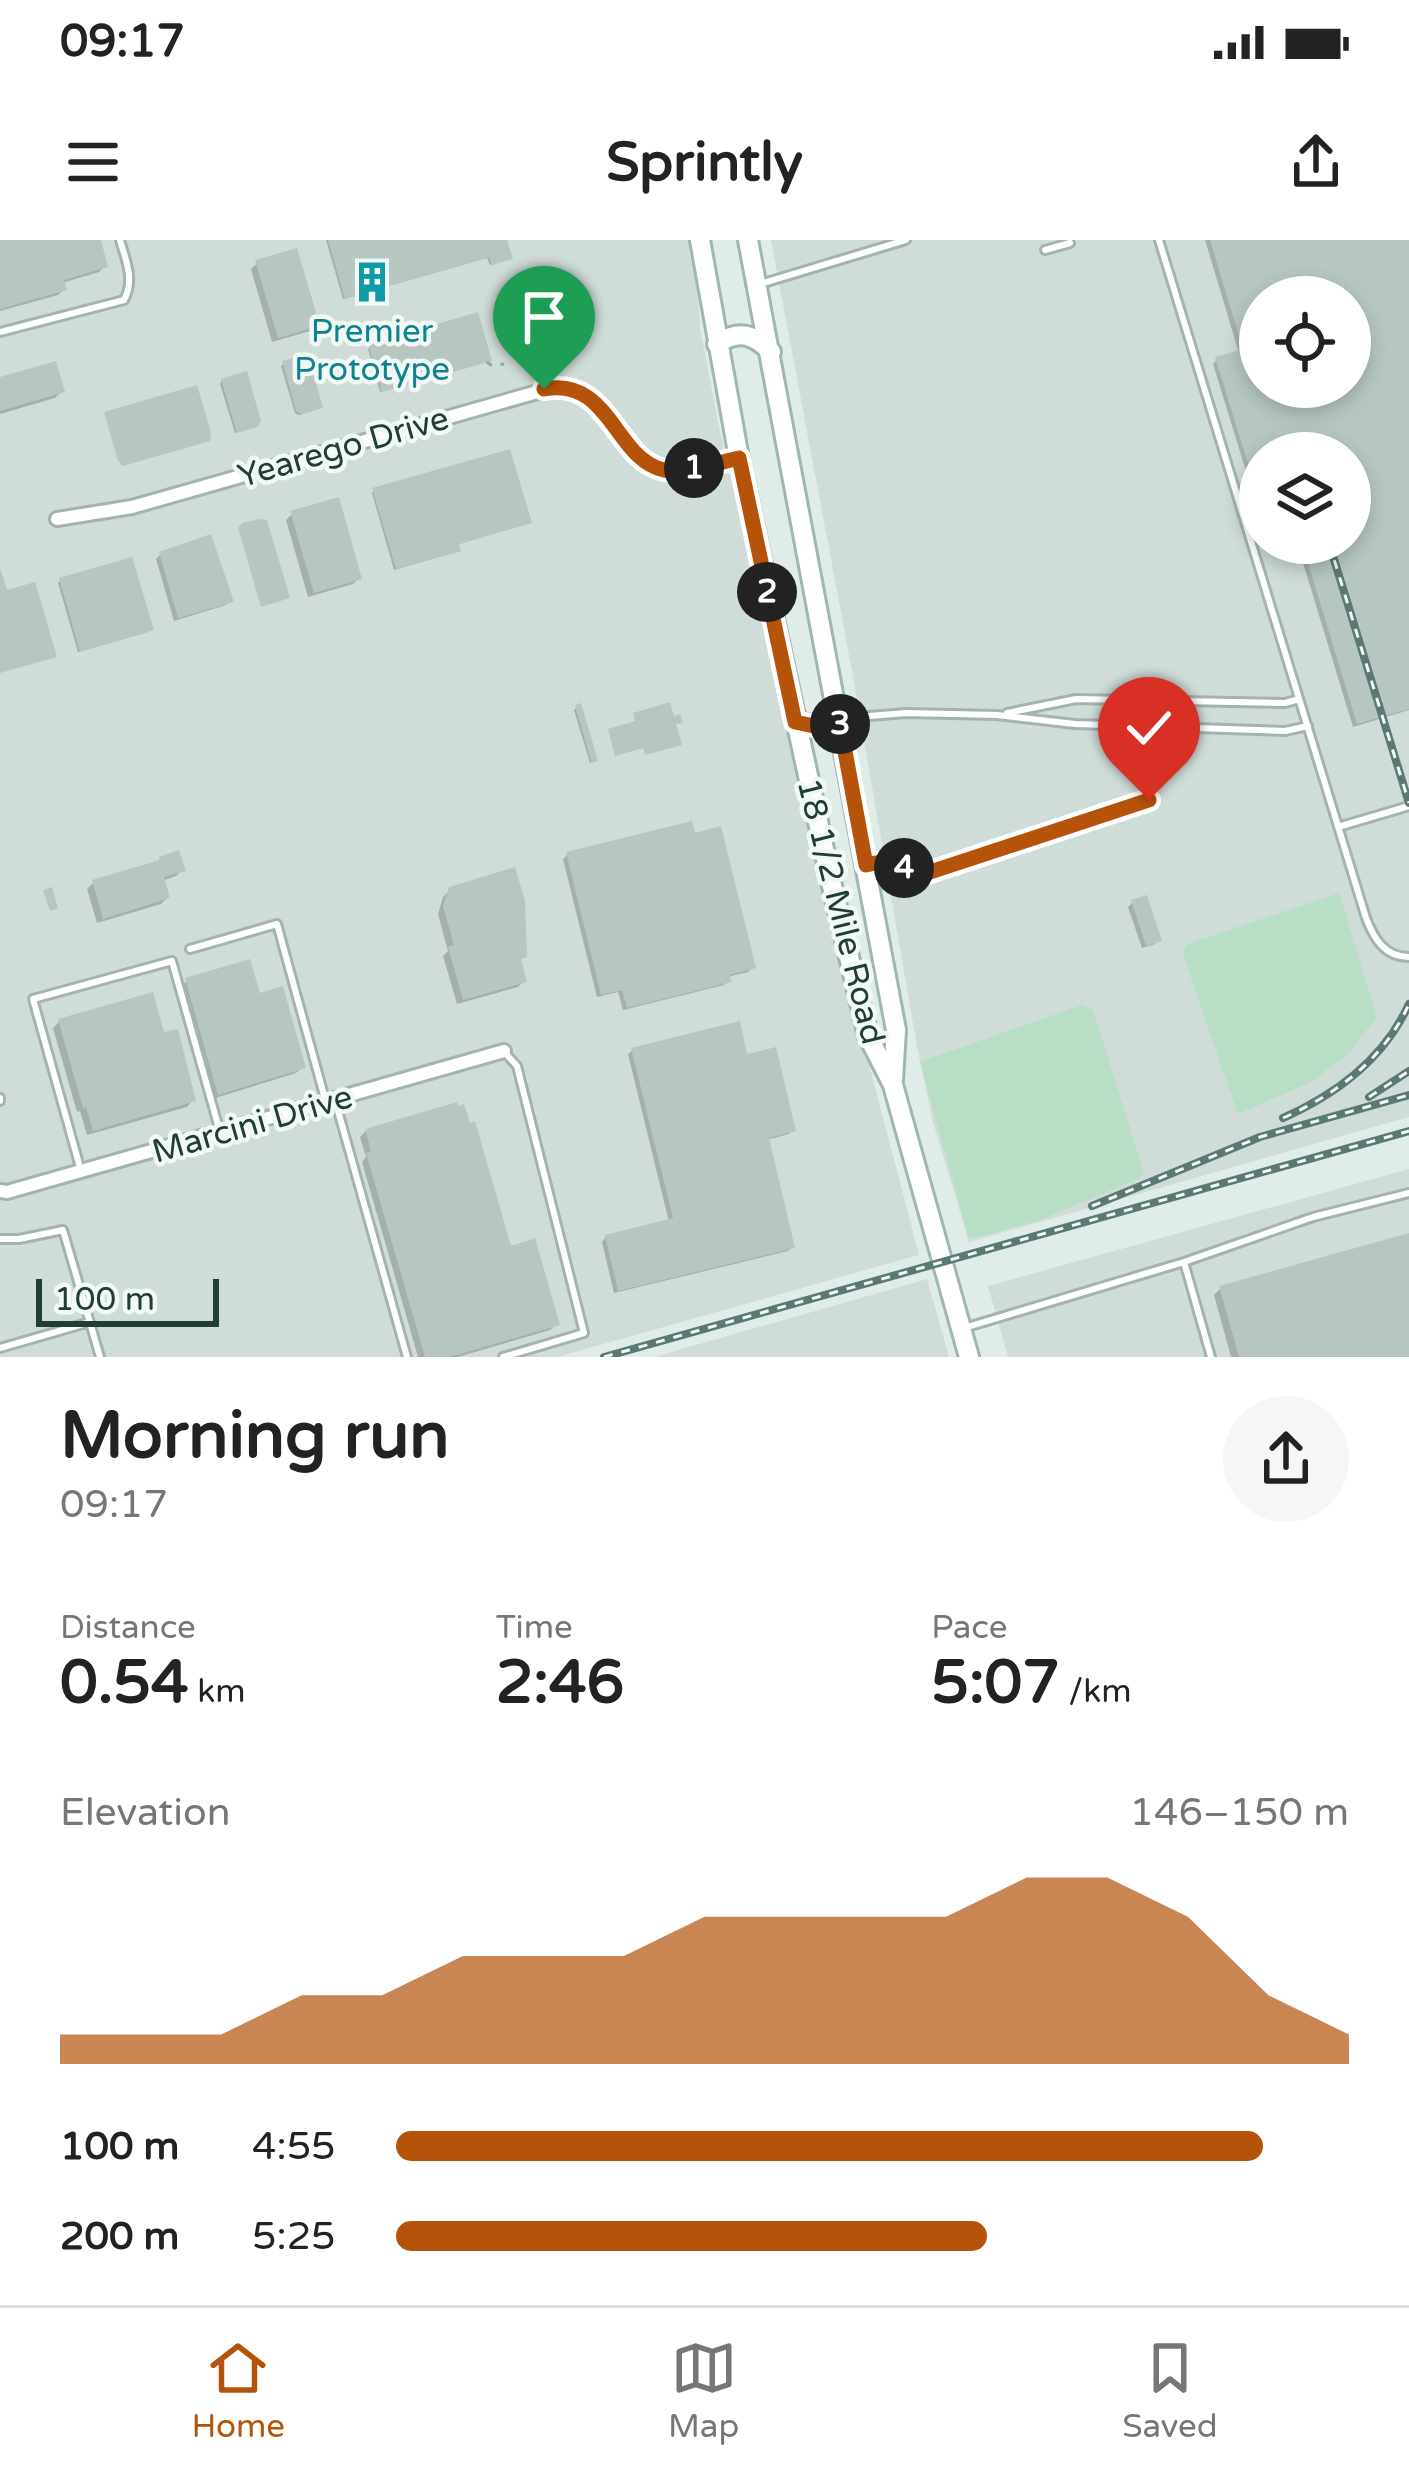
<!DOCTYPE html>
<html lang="en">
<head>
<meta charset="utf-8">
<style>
  :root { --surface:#fff; --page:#f6f6f6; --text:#222; --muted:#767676; --line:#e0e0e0; --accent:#b45309 }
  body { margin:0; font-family:"Varela Round",sans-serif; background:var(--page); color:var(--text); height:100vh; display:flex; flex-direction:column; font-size:45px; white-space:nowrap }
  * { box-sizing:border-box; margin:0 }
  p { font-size:39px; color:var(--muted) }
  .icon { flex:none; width:66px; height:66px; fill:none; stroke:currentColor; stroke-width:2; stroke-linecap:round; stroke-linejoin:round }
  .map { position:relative; height:1117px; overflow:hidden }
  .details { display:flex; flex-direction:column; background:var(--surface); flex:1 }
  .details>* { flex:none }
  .controls { position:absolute; left:1239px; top:36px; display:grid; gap:24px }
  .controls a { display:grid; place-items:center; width:132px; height:132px; border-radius:50%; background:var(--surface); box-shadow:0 6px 18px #0003; font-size:60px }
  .scale { position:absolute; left:36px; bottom:30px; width:183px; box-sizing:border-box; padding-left:12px; border:6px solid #203d38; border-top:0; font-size:33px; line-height:42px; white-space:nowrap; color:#203d38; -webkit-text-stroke:9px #f1f8f5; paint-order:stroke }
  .pin { position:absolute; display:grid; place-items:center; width:102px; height:102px; color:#fff; margin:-123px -51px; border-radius:50% 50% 50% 0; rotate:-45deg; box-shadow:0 0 12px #0007 }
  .pin .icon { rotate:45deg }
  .km { position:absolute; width:60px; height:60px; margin:-30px; border-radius:50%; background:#222; color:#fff; font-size:33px; line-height:60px; text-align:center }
  .round { display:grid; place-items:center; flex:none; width:126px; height:126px; border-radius:63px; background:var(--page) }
  .headline { display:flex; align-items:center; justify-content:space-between; height:204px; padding:0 60px }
  h1 { font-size:66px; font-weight:700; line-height:90px }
  .figures { display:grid; grid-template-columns:repeat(3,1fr); gap:18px; height:204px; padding:12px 60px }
  .figures div { display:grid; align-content:center }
  .figures b { font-size:60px; font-weight:700 }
  .figures small { font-size:33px; font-weight:400 }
  .figures p { font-size:33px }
  .chart { height:336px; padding:24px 60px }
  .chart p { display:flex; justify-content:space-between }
  .chart svg { width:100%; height:216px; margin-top:12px; fill:var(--accent); opacity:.7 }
  ul { padding:0 60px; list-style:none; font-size:39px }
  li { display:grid; grid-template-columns:192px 144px 1fr; align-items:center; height:90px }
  li i { height:30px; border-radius:15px; background:var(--accent) }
  .status { display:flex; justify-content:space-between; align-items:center; height:84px; padding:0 60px; background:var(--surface); direction:ltr }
  .status svg { height:33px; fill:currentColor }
  header { display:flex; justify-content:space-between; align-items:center; height:156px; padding:0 60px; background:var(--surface); font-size:54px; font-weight:700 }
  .dock { display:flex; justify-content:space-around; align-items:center; height:168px; border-top:3px solid var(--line); background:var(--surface); font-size:33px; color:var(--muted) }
  .dock a { display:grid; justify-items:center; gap:6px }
  .dock .active { color:var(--accent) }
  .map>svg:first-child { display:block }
  .built { fill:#cfdcd7; fill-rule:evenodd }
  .green { fill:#b8dfc6 }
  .shadow { fill:#0003; fill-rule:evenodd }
  .building { fill:#b6c7c1; fill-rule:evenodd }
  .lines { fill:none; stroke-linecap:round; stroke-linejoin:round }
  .lane-casing { stroke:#a3b4b0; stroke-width:12 }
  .street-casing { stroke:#a3b4b0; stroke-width:18 }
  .secondary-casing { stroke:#9eb8b1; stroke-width:24 }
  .path { stroke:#7fb1a6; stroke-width:3; stroke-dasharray:6 9; stroke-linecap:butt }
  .lane { stroke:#fff; stroke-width:6 }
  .street { stroke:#fff; stroke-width:12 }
  .secondary { stroke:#fff; stroke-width:18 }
  .rail-casing { stroke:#5a7974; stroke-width:8 }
  .rail { stroke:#f1f8f5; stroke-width:3; stroke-dasharray:9; stroke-linecap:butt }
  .route-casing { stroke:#fff; stroke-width:24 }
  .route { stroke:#b45309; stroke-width:15 }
  .labels { text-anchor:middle; stroke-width:9; stroke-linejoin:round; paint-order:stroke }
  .culture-label { font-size:33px; fill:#0d838f; stroke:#f1f8f5 }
  .street-label { font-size:33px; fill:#203d38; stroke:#f1f8f5 }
</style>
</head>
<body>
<div class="status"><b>09:17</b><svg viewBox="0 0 49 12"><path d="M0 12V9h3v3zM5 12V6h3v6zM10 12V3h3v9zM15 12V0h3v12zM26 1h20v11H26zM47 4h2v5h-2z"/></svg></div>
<header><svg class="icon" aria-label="menu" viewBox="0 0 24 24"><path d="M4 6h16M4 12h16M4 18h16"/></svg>Sprintly<svg class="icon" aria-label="share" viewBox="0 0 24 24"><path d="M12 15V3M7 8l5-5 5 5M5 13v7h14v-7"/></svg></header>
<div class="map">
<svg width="1409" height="1117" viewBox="0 0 1409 1117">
  <rect width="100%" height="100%" fill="#e0ece8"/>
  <path class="built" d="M0 0H691L697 39 700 88 720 192 738 258 826 660 919 1015 557 1117H0Z
    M771 0H1409V877L969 1002 933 882 918 812 852 431ZM1260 57H1350V147H1260ZM1260 213H1350V303H1260Z
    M1409 929V1117H1008L988 1046Z
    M927 1039 949 1117H654Z"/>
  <path class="green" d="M1339 653 1377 777 1348 814 1311 842 1238 874 1183 715 1187 704Z
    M1082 765 1093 770 1144 933 1138 939 1037 981 969 999 920 822Z"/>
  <path class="shadow" d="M0 0H97L105 26 99 32 62 43 64 49 58 55 0 71Z
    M326 0H504L507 20 490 25 487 18 343 59Z
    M1205 0H1409V470L1353 487 1297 303H1350V213H1260V277L1213 124 1217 119 1239 113ZM1260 57H1350V147H1260Z
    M257 23 316 85 310 91 272 102 251 29Z
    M370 107 486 122 380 152 368 109Z
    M283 124 318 169 299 175 295 173 281 126Z
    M0 141 61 152 55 158 0 174Z
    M222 141 252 188 235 193 220 144Z
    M374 251 528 283 456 305V312L394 330 372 253Z
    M292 274 359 338 353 344 308 357 286 280Z
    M160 315 230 361 226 365 174 381 156 319Z
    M60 341 148 392 78 412 58 343Z
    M576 468 592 522 590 523 574 470Z
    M568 614 752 728 748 732 727 737 728 741 724 745 623 770 618 752 597 757 563 619Z
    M160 619 182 630 176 636 162 641 167 658 161 664 97 683 87 649 93 643 155 625Z
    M450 650 518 722 524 741 518 747 457 764 443 716 448 711 438 674 443 657Z
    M1132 663 1159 700 1155 704 1142 708 1128 667Z
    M187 741 258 757 302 827 296 833 212 859 181 747Z
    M59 782 162 796 193 860 187 867 87 895 80 871 77 872 53 788Z
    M633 810 745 817 793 890 789 894 766 900 792 1007 788 1011 614 1053 602 1002 606 997 669 982 628 814Z
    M366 891 509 1009 557 1084 550 1090 458 1117H418L362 922 366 917 360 897Z
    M1409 996V1117H1231L1214 1055 1220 1049Z"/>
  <path class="building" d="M0 0H101L108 27 64 40 67 50 0 69Z
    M328 0H507L513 19 492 25 489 17 345 59Z
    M1210 0H1409V469L1357 484 1302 303H1350V213H1260L1259 259 1215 117 1243 109ZM1260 57H1350V147H1260Z
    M297 8 320 86 278 98 255 20Z
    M478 72 492 121 382 152 368 104Z
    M308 114 323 168 302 174 296 171 282 121Z
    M56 121 65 152 0 171V137Z
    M247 131 261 181 258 187 237 193 221 139Z
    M197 145 211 192 210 201 123 226 118 221 104 172Z
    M510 209 532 283 459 304 461 311 396 329 372 248Z
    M339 257 362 339 314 353 290 271Z
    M260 279 267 280 290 358 261 367 238 288 242 283Z
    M211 294 234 362 178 378 159 312Z
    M132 317 154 390 80 412 59 338Z
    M0 328 7 350 35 342 57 417 0 433Z
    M670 462 674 476 680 474 681 478 683 483 676 484 682 505 645 515 643 508 615 516 608 489 635 481 633 473Z
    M581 463 598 521 592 523 575 465Z
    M692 581 695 593 721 586 756 728 730 735 732 742 627 768 622 750 601 755 566 612Z
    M179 610 186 631 164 637 170 658 103 679 92 640 160 620 159 617Z
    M515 627 525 661 527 717 521 719 527 742 463 760 448 707 454 705 443 666 449 647Z
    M52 647 58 668 50 671 43 650Z
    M1147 655 1162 701 1146 706 1131 660Z
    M250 719 260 753 283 746 306 828 218 855 185 738Z
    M153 752 164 792 178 789 196 861 93 891 86 867 83 868 58 779Z
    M740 781 747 814 776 807 796 891 769 898 795 1008 618 1051 605 995 673 978 631 808Z
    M457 862 458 866 464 864 470 883 475 881 511 1006 535 998 560 1085 449 1117H425L366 913 371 911 365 889Z
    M1409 993V1117H1239L1219 1046Z"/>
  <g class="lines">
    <g class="lane-casing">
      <path id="lane" d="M1159 0 1366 678C1374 699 1385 717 1409 717
        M1045 10 1070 3
        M760 44 906 0
        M0 92 124 60C135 40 126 21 120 0
        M1007 473 1076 459 1285 463 1299 459
        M845 478 906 473 997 475 1075 484 1285 491 1308 486
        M1338 587 1409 566
        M869 624C889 620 898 622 912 638L1149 560
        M190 709 277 684 325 859
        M0 858V861
        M335 860 407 1117
        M81 931 33 759 172 721 220 892
        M0 999H19L63 990 100 1117
        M1184 1022 1211 1117
        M964 1088 1184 1022 1313 977 1409 953
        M0 1108 90 1082
        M503 1117 584 1093 517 826 506 814"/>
    </g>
    <g class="street-casing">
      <path id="street" d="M57 279 132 267 555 147 576 150 586 156C608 175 635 223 663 229 686 235 716 223 739 218
        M0 951 7 952 504 811"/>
    </g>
    <g class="secondary-casing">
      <path id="secondary" d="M700 0 739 218 832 646 868 796 893 845 969 1117
        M748 0 896 790 893 840
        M717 104C738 89 754 94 771 112
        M795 481 814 486 839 479"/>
    </g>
    <path class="path" d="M487 122 492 126 504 124"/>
    <use href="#lane" class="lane"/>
    <use href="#street" class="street"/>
    <use href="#secondary" class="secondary"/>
    <g class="rail-casing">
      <path id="rail" d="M1329 303 1409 563
        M1369 857 1409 831
        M1283 878C1337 854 1384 819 1409 764
        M1092 966 1260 897 1409 855
        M604 1117 1409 891"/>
    </g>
    <use href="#rail" class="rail"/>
  </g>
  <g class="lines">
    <g class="route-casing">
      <path id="route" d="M544 149C610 136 615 220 664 230 687 234 716 223 739 218L795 482 814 486 839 479 866 625C889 620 896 619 912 638L1149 560"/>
    </g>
    <use href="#route" class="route"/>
  </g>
  <defs>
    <g id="building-bare" transform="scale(3.24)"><path d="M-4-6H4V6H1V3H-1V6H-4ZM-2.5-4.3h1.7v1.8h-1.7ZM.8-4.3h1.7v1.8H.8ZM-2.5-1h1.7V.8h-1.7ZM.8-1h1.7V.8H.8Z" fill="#0f9aa8" stroke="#f1f8f5" stroke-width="2.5" paint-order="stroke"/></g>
  </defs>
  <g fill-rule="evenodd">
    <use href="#building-bare" x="372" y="42"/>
  </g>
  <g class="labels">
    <g class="culture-label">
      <text x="372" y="102">Premier<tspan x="372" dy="38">Prototype</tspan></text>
    </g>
    <g class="street-label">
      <text transform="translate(343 206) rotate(-16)" y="12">Yearego Drive</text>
      <text transform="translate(842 671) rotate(76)" y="12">18 1/2 Mile Road</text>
      <text transform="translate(252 883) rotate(-16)" y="12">Marcini Drive</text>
    </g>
  </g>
</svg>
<div class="controls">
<a><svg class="icon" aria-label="locate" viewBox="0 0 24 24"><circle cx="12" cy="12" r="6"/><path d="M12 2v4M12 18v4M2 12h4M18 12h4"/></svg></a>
<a><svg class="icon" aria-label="layers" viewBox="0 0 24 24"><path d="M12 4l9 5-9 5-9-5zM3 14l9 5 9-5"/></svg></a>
</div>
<div class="scale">100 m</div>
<div class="pin" style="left:544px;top:149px;background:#1e9e55"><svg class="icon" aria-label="arrive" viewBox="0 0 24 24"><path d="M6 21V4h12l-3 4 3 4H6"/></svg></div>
<div class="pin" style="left:1149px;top:560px;background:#d93025"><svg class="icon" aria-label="check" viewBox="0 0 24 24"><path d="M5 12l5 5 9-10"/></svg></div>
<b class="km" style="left:694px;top:228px">1</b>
<b class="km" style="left:767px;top:352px">2</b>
<b class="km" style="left:840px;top:484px">3</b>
<b class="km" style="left:904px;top:628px">4</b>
</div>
<section class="details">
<div class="headline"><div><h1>Morning run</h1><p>09:17</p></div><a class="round"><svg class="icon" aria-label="share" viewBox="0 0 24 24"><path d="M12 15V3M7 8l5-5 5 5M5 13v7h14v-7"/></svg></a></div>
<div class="figures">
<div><p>Distance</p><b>0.54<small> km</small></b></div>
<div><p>Time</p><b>2:46</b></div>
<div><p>Pace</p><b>5:07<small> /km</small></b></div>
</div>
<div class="chart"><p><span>Elevation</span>146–150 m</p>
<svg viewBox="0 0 160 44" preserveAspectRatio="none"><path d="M0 44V38L10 38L20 38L30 30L40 30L50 22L60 22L70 22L80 14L90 14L100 14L110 14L120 6L130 6L140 14L150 30L160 38V44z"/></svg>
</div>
<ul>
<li><b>100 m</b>4:55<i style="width:91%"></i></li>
<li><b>200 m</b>5:25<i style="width:62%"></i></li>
</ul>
</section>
<nav class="dock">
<a class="active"><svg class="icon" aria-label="home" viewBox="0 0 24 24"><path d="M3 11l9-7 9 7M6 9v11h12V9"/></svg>Home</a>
<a><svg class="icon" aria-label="map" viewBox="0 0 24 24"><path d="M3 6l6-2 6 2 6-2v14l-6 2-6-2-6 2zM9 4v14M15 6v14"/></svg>Map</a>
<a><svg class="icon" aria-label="saved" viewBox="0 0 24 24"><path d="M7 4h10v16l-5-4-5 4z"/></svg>Saved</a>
</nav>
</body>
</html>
